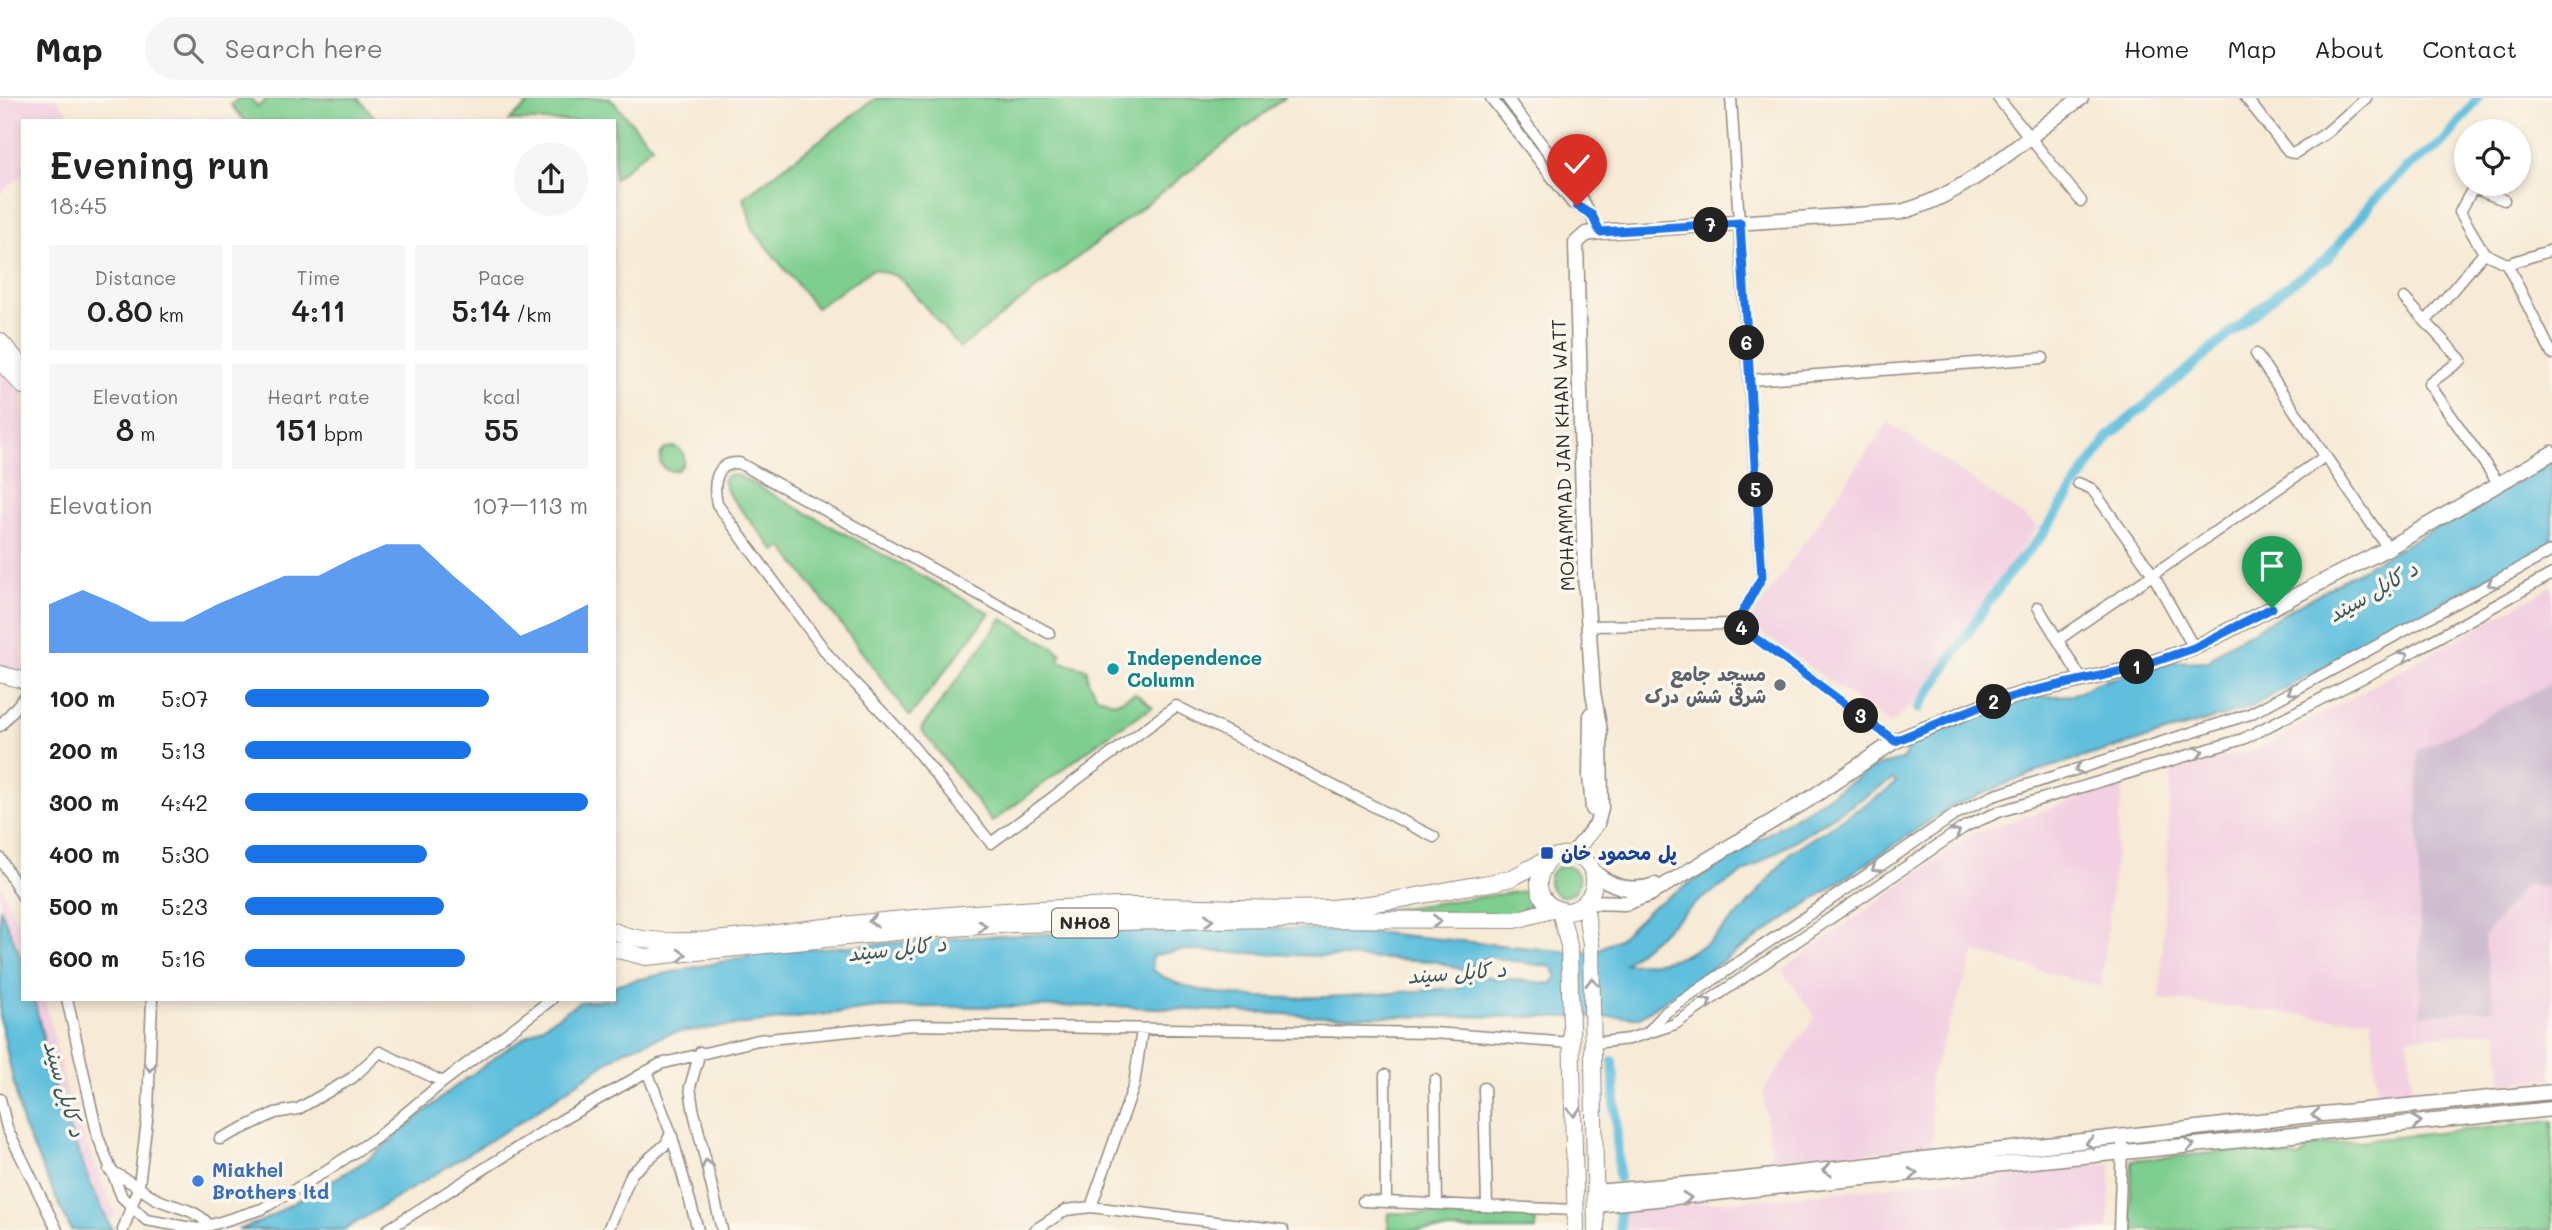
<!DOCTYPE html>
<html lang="en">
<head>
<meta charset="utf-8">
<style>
  :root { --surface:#fff; --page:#f6f6f6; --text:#222; --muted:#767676; --line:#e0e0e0; --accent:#1a73e8 }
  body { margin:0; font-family:Mali,"Playpen Sans Arabic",sans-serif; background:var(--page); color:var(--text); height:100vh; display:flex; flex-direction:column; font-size:26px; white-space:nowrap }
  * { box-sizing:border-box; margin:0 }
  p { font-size:23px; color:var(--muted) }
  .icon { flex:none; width:38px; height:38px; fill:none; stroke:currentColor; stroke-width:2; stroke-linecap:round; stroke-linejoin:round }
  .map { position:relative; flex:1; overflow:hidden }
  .drawer { position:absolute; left:21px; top:21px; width:595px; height:882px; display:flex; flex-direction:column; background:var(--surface); border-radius:0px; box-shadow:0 4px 10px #0003 }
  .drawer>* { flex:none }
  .controls { position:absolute; left:2454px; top:21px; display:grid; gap:14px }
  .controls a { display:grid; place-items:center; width:77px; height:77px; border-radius:50%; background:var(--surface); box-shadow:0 4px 10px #0003; font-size:35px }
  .pin { position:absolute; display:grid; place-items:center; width:60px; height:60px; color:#fff; margin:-72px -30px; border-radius:50% 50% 50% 0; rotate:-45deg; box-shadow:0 0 7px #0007 }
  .pin .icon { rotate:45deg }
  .km { position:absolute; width:35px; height:35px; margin:-18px; border-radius:50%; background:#222; color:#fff; font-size:19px; line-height:35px; text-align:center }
  .round { display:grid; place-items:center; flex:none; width:74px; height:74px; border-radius:37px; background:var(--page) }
  .summary { display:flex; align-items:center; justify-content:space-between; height:119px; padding:0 28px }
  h1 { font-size:38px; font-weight:600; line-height:52px }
  .metrics { display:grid; grid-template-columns:repeat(3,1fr); gap:10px; height:119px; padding:7px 28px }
  .metrics div { display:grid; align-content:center; border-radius:0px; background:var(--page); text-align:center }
  .metrics b { font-size:30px; font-weight:600 }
  .metrics small { font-size:19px; font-weight:400 }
  .metrics p { font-size:19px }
  .chart { height:196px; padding:14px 28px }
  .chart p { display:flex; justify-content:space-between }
  .chart svg { width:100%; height:126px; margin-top:7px; fill:var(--accent); opacity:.7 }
  ul { padding:0 28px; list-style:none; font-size:23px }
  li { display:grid; grid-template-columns:112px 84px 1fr; align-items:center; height:52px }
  li i { height:18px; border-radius:9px; background:var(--accent) }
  header { display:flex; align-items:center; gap:42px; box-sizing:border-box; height:98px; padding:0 35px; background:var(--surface); border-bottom:2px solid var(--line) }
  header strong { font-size:33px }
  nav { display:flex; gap:38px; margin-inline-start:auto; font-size:24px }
  .search { width:490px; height:63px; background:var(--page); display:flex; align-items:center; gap:18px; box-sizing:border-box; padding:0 24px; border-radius:38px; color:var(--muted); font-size:26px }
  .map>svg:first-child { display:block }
  .built { fill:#f2cfe1 }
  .industrial { fill:#cfbdcf }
  .green { fill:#7ece8f; stroke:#547c5d; stroke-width:2 }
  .water { fill:#5ebfdd; stroke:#447584; stroke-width:2; fill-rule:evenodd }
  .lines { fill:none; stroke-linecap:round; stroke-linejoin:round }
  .canal { stroke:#5ebfdd; stroke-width:10 }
  .minor-casing { stroke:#918a80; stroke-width:13 }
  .major-casing { stroke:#918a80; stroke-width:17 }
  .highway-casing { stroke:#918a80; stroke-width:18 }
  .minor { stroke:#fff; stroke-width:10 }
  .major { stroke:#fff; stroke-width:14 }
  .highway { stroke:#fff; stroke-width:16 }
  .oneway { stroke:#a0a0a0 }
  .route-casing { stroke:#fff; stroke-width:14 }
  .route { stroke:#1a73e8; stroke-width:9 }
  .culture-dot { fill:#0f9aa8; stroke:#fbf7ec; stroke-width:2.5 }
  .worship-dot { fill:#6b7280; stroke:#fbf7ec; stroke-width:2.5 }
  .transit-dot { fill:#1a4fb4; stroke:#fbf7ec; stroke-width:2.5 }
  .shop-dot { fill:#3f7fe0; stroke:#fbf7ec; stroke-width:2.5 }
  .labels { text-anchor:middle; stroke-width:7; stroke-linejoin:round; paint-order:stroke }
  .shield { fill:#fbf7ec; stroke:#696865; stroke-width:2 }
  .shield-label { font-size:18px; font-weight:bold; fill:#2b2b2b }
  .street-label { font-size:19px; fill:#2b2b2b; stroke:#fbf7ec }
  .culture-label { font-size:19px; font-weight:bold; fill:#0d838f; stroke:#fbf7ec; text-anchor:start }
  .worship-label { font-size:19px; font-weight:bold; fill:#5b616d; stroke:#fbf7ec; text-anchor:end }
  .transit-label { font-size:19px; font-weight:bold; fill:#164399; stroke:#fbf7ec; text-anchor:start }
  .shop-label { font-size:19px; font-weight:bold; fill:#366cbe; stroke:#fbf7ec; text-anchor:start }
  .water-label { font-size:21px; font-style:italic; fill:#3a5760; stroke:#fbf7ec }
</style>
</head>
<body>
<header>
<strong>Map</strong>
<div class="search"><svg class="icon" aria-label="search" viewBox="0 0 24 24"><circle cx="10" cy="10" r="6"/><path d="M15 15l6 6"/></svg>Search here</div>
<nav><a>Home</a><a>Map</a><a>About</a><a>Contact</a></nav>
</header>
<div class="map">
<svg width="2552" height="1132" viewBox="0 0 2552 1132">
  <rect width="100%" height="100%" fill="#fbf7ec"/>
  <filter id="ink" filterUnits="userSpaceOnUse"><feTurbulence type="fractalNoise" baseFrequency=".0143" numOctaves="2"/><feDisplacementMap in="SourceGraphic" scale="14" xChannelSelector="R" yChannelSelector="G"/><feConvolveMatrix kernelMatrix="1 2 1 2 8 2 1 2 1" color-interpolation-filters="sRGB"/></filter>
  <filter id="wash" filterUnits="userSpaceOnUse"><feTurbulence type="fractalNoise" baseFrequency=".00686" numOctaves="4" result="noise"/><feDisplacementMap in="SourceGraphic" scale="28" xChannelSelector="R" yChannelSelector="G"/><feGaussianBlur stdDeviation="1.57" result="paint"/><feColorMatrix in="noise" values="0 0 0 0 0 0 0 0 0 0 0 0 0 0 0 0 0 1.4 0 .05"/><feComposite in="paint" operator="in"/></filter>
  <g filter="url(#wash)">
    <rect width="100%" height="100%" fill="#f7ead6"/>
    <path class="built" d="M0 0H56L75 23H23V76L0 96Z
      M0 263 23 288V582L0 576Z
      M1888 324 2038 428 1918 602 1890 626 1748 525Z
      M2552 488V585L2417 654 2421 916 2493 911 2484 838 2525 787 2552 789V981L2503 986 2498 933 2408 940 2412 993 2378 997 2371 920H2327L2160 901 2171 673 2263 649Z
      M2123 686 2101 889 1975 854 1929 982 1933 1049 1771 1062 1763 993 1815 919 1782 872 1974 735Z
      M0 785 23 837V865L0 810Z
      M34 901H45L67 996 116 1118 107 1123 57 1000Z
      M2111 1065 2108 1132H1625L1624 1111 1789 1099Z"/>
    <path class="industrial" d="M2552 585V789L2525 787 2484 838 2494 911 2421 917 2417 653Z"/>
    <path class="green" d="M239 0H250L258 9 268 0H358L378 23H245L231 7Z
      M535 0H610L652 48 614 81V23H509Z
      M876 0H1284L960 250 904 184 896 178 873 171 816 210 753 132 744 99Z
      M660 361a12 12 0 1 1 24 0a12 12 0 1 1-24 0Z
      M737 377 990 515 910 618 783 449 775 453 729 397 723 383 726 378Z
      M1002 521 1055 550 1061 556 1059 563 1087 571 1088 583 1097 598 1115 605 1135 595 1153 609 1114 633 992 724 921 631Z
      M1549 783a15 15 0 1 1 30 0a15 15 0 1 1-30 0Z
      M1530 792 1533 809 1522 811V818L1379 813Z
      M2552 1023V1132H2129L2132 1062 2272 1050 2279 1058 2300 1060 2310 1048Z
      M1389 1115 1535 1119 1536 1132H1388Z"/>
    <path class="water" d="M2552 364V444L2249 610 2040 672 1950 709 1640 919 1322 918 1114 908 932 909 878 910 671 935 625 952 523 1022 344 1132H238L262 1123 367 1062 452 991 505 952 580 904 614 901V888L621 885 768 854 972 839 1238 828 1380 835 1581 855 1599 851 1619 841 1652 809 1876 668 1902 662 1914 643 2024 600 2073 597 2096 585 2171 564 2209 563 2224 549ZM1893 681 1896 684 1888 692 1791 754 1745 810 1708 845 1680 859 1654 865 1624 866 1700 802ZM1179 852 1435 863 1463 872 1465 880 1458 890C1386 894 1206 918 1152 871V858ZM1487 859 1552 869 1557 879 1551 886 1473 877 1472 867Z
      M0 810 23 865V901H34L57 1000 92 1090 112 1132H71L23 1028 0 921Z"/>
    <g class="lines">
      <path class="canal" d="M1919 610 1987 506 2010 474 2040 440 2109 338 2283 191 2328 160 2372 104 2409 68 2444 44 2478 0
        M1613 963 1619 1080
        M1619 1109 1620 1132"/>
    </g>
  </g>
  <g filter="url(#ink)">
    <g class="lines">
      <g class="minor-casing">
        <path id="minor" d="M1491 0 1572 105 1590 116
          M1507 0 1581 98 1599 134
          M1731 0 1762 479 1736 526
          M1998 0 2081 103
          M2246 0 2289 54 2295 55 2326 35 2366 0
          M2484 155 2507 166 2552 256
          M2507 166 2552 152
          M2404 200 2461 262 2429 286 2499 386
          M2427 222 2484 155 2460 114 2473 90 2504 102
          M2256 256 2388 450
          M1750 282 2043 260
          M2078 385 2092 391 2152 475 2194 550
          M2038 509 2082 582
          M1588 528 1736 526 1895 643
          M1049 535 739 365C714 364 713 388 717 406L828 557 903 636 991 745 1176 608 1434 739
          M2059 541 2324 359
          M0 628 23 601
          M0 760 23 799
          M67 901 98 1039 122 1099 146 1122 198 1131 262 1111 321 1076 376 1040 443 984 552 901
          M1649 933 1666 914 1956 716 1993 698 2250 616 2552 453
          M1594 945 1629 941 1675 926 1966 728 2001 713 2243 641 2399 561 2552 476
          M700 954 690 989 693 1010 722 1132
          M647 973 671 1035 698 1132
          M1385 977 1386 1104
          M1435 982 1437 1106
          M1484 990 1487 1108
          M0 1001 7 1030 57 1132
          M220 1041 275 1015 298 1011 352 980 380 954 443 984
          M109 1072C125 1080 138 1089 153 1099 171 1110 194 1109 208 1126
          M1363 1103 1575 1112
          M1091 1109 1134 987 1142 932
          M123 1132 139 1087 148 1014 152 901
          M387 1132 560 1023 660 966 758 942 912 927 1433 935 1572 945
          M608 1132 632 1075 666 1046 671 1035
          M1035 1132 1066 1112 1091 1109 1283 1132
          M2119 1132 2122 1047"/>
      </g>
      <g class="major-casing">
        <path id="major" d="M1591 616 1590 678 1593 711
          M1572 757 1597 726 1601 710 1600 633 1593 594 1585 475 1576 145 1586 136 1599 134 1901 114C1969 96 2025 40 2081 0
          M1592 772C1610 789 1632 795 1655 787
          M1588 804 1626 805 1650 796 1808 702 1895 643 1979 609 2029 594 2136 570 2194 550 2388 450 2552 355
          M1595 1094 1737 1082 2302 1018 2552 994
          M1596 1107 2552 1011"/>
      </g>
      <g class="highway-casing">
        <path id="highway" d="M0 243 23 269
          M0 263 23 288
          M0 576 23 582
          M1585 807 1591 847 1596 1132
          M1560 813 1569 848 1576 1132
          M614 833C657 854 759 837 807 831 912 819 1018 810 1123 808 1191 807 1261 813 1329 810 1376 807 1423 797 1470 788 1483 786 1498 784 1511 780 1528 773 1551 755 1569 757 1605 761 1600 806 1569 813 1541 812 1530 786 1547 764
          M614 851 646 859 906 833 1013 826 1274 821 1515 822 1555 811"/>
      </g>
      <use href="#minor" class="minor"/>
      <use href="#major" class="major"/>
      <use href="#highway" class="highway"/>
    </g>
    <defs><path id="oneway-chevron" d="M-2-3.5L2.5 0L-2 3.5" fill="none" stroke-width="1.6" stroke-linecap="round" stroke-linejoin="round" transform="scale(1.75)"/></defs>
    <g class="oneway">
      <use href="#oneway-chevron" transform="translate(2492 485) rotate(151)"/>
      <use href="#oneway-chevron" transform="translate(2404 558) rotate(-29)"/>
      <use href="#oneway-chevron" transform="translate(2292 593) rotate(152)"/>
      <use href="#oneway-chevron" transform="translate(2199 654) rotate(-17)"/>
      <use href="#oneway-chevron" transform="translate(2079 671) rotate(162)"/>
      <use href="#oneway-chevron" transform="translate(1956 735) rotate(-33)"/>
      <use href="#oneway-chevron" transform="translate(1876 770) rotate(145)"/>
      <use href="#oneway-chevron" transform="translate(1209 822) rotate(-1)"/>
      <use href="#oneway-chevron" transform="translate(873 823) rotate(173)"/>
      <use href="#oneway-chevron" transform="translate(1437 823) rotate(-1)"/>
      <use href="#oneway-chevron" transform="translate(982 828) rotate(-4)"/>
      <use href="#oneway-chevron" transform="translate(682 857) rotate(-4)"/>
      <use href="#oneway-chevron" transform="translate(1592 884) rotate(-92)"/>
      <use href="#oneway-chevron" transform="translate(1707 904) rotate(-34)"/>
      <use href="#oneway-chevron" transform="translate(150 969) rotate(92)"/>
      <use href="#oneway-chevron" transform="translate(1574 1014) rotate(89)"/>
      <use href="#oneway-chevron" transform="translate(2316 1017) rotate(175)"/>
      <use href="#oneway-chevron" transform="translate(2417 1024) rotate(-6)"/>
      <use href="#oneway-chevron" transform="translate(2090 1045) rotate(174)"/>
      <use href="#oneway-chevron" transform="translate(2190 1047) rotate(-6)"/>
      <use href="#oneway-chevron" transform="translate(707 1066) rotate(-104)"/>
      <use href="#oneway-chevron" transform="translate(1827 1072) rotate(173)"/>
      <use href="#oneway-chevron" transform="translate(1913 1076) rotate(-6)"/>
      <use href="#oneway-chevron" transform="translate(1687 1100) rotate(-5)"/>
    </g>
  </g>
  <g class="lines" filter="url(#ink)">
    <g class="route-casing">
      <path id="route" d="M1577 108 1592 117 1600 134 1740 125 1762 479 1736 526 1895 643 1979 609 2029 594 2136 570 2194 550 2272 510"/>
    </g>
    <use href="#route" class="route"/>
  </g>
  <circle class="culture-dot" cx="1113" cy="571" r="7"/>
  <circle class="worship-dot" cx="1780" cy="587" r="7"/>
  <rect class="transit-dot" x="1540" y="748" width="14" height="14" rx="3.5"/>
  <circle class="shop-dot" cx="198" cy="1083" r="7"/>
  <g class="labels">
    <rect class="shield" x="1052" y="810.5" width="66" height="29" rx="5"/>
    <g class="shield-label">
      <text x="1085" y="831">NH08</text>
    </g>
    <g class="street-label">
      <text transform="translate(1563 357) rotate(-92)" y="7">MOHAMMAD JAN KHAN WATT</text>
    </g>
    <g class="culture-label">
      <text x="1127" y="567">Independence<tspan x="1127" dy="22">Column</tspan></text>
    </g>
    <g class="worship-label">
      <text x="1766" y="583">مسجد جامع<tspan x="1766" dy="22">شرقی شش درک</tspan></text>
    </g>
    <g class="transit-label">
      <text x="1561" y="762">پل محمود خان</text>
    </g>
    <g class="shop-label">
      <text x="212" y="1079">Miakhel<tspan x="212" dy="22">Brothers ltd</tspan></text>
    </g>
    <g class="water-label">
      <text transform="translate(2373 494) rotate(-30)" y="7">د کابل سيند</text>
      <text transform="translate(897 851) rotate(-6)" y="7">د کابل سيند</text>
      <text transform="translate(1457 875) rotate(-4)" y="7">د کابل سيند</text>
      <text transform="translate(64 991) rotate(74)" y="7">د کابل سيند</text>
    </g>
  </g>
</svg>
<div class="controls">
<a><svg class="icon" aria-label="locate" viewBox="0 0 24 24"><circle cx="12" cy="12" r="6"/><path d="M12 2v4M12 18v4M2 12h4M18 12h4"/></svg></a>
</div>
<div class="pin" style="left:2272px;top:510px;background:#1e9e55"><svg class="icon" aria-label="arrive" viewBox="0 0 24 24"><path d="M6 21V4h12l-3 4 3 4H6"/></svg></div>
<div class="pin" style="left:1577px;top:108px;background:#d93025"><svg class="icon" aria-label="check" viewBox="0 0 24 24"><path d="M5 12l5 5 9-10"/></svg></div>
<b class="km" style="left:2137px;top:569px">1</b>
<b class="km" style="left:1994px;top:604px">2</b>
<b class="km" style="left:1861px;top:618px">3</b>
<b class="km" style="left:1742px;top:530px">4</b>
<b class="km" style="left:1756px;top:392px">5</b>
<b class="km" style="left:1747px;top:245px">6</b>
<b class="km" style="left:1711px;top:127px">7</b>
<section class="drawer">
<div class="summary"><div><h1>Evening run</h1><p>18:45</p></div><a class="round"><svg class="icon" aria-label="share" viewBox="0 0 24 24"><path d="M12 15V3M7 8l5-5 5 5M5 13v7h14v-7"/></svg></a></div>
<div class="metrics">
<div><p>Distance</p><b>0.80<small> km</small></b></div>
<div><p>Time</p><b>4:11</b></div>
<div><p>Pace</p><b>5:14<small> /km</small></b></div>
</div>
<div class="metrics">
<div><p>Elevation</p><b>8<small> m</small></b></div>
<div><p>Heart rate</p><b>151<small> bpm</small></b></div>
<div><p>kcal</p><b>55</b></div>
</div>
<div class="chart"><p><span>Elevation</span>107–113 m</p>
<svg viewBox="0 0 160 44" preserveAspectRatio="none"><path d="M0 44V27L10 22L20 27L30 33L40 33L50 27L60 22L70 17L80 17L90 11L100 6L110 6L120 17L130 27L140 38L150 33L160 27V44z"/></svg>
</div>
<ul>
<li><b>100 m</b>5:07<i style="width:71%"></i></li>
<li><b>200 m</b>5:13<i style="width:66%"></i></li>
<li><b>300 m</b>4:42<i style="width:100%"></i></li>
<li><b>400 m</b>5:30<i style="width:53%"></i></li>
<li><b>500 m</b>5:23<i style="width:58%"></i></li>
<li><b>600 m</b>5:16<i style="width:64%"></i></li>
</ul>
</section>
</div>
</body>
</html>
